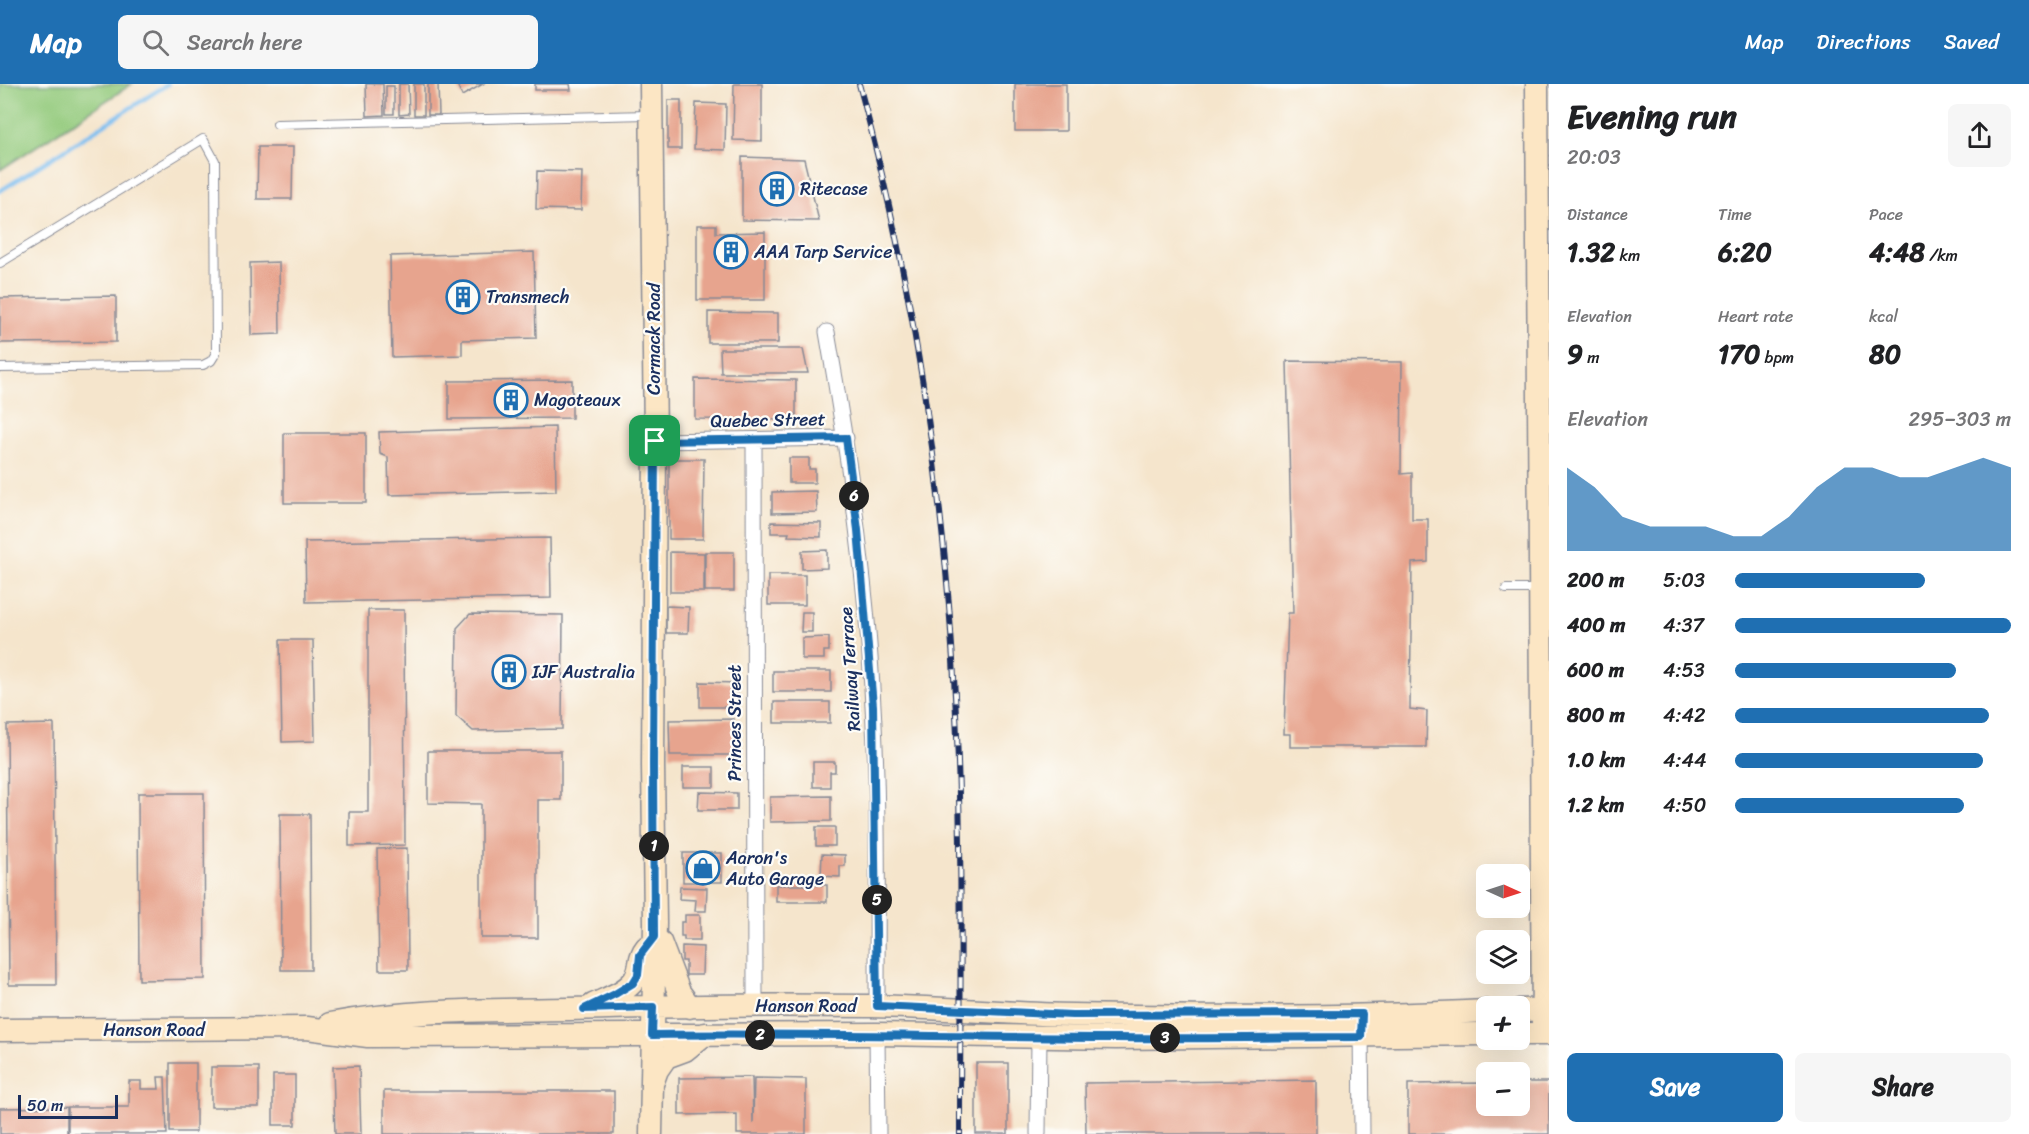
<!DOCTYPE html>
<html lang="en">
<head>
<meta charset="utf-8">
<style>
  :root { --surface:#fff; --page:#f6f6f6; --text:#202124; --muted:#757577; --accent:#1f6fb2 }
  body { margin:0; font-family:Sriracha,sans-serif; background:var(--page); color:var(--text); height:100vh; display:flex; flex-direction:column; font-size:22px; white-space:nowrap }
  * { box-sizing:border-box; margin:0 }
  p { font-size:20px; color:var(--muted) }
  .icon { flex:none; width:33px; height:33px; fill:none; stroke:currentColor; stroke-width:2; stroke-linecap:round; stroke-linejoin:round }
  .map { position:relative; flex:1; overflow:hidden }
  .sheet { display:flex; flex-direction:column; background:var(--surface); width:480px }
  .sheet>* { flex:none }
  .needle { width:39px; rotate:93deg }
  .tools { position:absolute; left:1476px; top:780px; display:grid; gap:12px }
  .tools a { display:grid; place-items:center; width:54px; height:54px; border-radius:9px; background:var(--surface); box-shadow:0 6px 24px #0002; font-size:30px }
  .scale { position:absolute; left:18px; bottom:15px; width:100px; box-sizing:border-box; padding-left:6px; border:3px solid #1b2f5e; border-top:0; font-size:16px; line-height:21px; white-space:nowrap; color:#1b2f5e; -webkit-text-stroke:4px #fdfcf7; paint-order:stroke }
  .pin { position:absolute; display:grid; place-items:center; width:51px; height:51px; color:#fff; margin:-26px; border-radius:12px; box-shadow:0 3px 9px #0006 }
  .km { position:absolute; width:30px; height:30px; margin:-15px; border-radius:50%; background:#222; color:#fff; font-size:16px; line-height:30px; text-align:center }
  .round { display:grid; place-items:center; flex:none; width:63px; height:63px; border-radius:9px; background:var(--page) }
  .overview { display:flex; align-items:center; justify-content:space-between; height:102px; padding:0 18px }
  h1 { font-size:33px; font-weight:800; line-height:45px }
  .stats { display:grid; grid-template-columns:repeat(3,1fr); gap:9px; height:102px; padding:6px 18px }
  .stats div { display:grid; align-content:center }
  .stats b { font-size:26px; font-weight:800 }
  .stats small { font-size:16px; font-weight:400 }
  .stats p { font-size:16px }
  .chart { height:168px; padding:12px 18px }
  .chart p { display:flex; justify-content:space-between }
  .chart svg { width:100%; height:108px; margin-top:6px; fill:var(--accent); opacity:.7 }
  .primary-button { display:flex; gap:12px; margin-top:auto; padding:12px 18px }
  .primary-button a { flex:1; height:69px; border-radius:9px; background:var(--accent); color:#fff; font-size:24px; font-weight:800; line-height:69px; text-align:center }
  .primary-button a+a { background:var(--page); color:var(--text) }
  ul { padding:0 18px; list-style:none; font-size:20px }
  li { display:grid; grid-template-columns:96px 72px 1fr; align-items:center; height:45px }
  li i { height:15px; border-radius:8px; background:var(--accent) }
  header { display:flex; align-items:center; gap:36px; box-sizing:border-box; height:84px; padding:0 30px; background:var(--accent); color:#fff }
  header strong { font-size:28px }
  nav { display:flex; gap:33px; margin-inline-start:auto; font-size:21px }
  .search { width:420px; height:54px; background:var(--page); display:flex; align-items:center; gap:15px; box-sizing:border-box; padding:0 21px; border-radius:9px; color:var(--muted); font-size:22px }
  main { display:flex; flex:1; min-height:0 }
  .map>svg:first-child { display:block }
  .green { fill:#94cb7e; stroke:#587d6e; stroke-width:1.5 }
  .lines { fill:none; stroke-linecap:round; stroke-linejoin:round }
  .stream { stroke:#79bdf0; stroke-width:4 }
  .building { fill:#e7a48e }
  .lane-casing { stroke:#888a95; stroke-width:10 }
  .street-casing { stroke:#888a95; stroke-width:17 }
  .secondary-casing { stroke:#888a95; stroke-width:25 }
  .lane { stroke:#fff; stroke-width:8 }
  .street { stroke:#fff; stroke-width:15 }
  .secondary { stroke:#fce6c4; stroke-width:22 }
  .rail-casing { stroke:#1b2f5e; stroke-width:6 }
  .rail { stroke:#fdfcf7; stroke-width:4; stroke-dasharray:11; stroke-linecap:butt }
  .route-casing { stroke:#fff; stroke-width:12 }
  .route { stroke:#1f6fb2; stroke-width:8 }
  .labels { text-anchor:middle; stroke-width:4.5; stroke-linejoin:round; paint-order:stroke }
  .poi-label { font-size:18px; fill:#1b2f5e; stroke:#fdfcf7; text-anchor:start }
  .street-label { font-size:18px; fill:#1b2f5e; stroke:#fdfcf7 }
</style>
</head>
<body>
<header>
<strong>Map</strong>
<div class="search"><svg class="icon" aria-label="search" viewBox="0 0 24 24"><circle cx="10" cy="10" r="6"/><path d="M15 15l6 6"/></svg>Search here</div>
<nav><a>Map</a><a>Directions</a><a>Saved</a></nav>
</header>
<main>
<div class="map">
<svg width="1549" height="1050" viewBox="0 0 1549 1050">
  <rect width="100%" height="100%" fill="#fdfcf7"/>
  <filter id="ink" filterUnits="userSpaceOnUse"><feTurbulence type="fractalNoise" baseFrequency=".0167" numOctaves="2"/><feDisplacementMap in="SourceGraphic" scale="12" xChannelSelector="R" yChannelSelector="G"/><feConvolveMatrix kernelMatrix="1 2 1 2 8 2 1 2 1" color-interpolation-filters="sRGB"/></filter>
  <filter id="wash" filterUnits="userSpaceOnUse"><feTurbulence type="fractalNoise" baseFrequency=".008" numOctaves="4" result="noise"/><feDisplacementMap in="SourceGraphic" scale="24" xChannelSelector="R" yChannelSelector="G"/><feGaussianBlur stdDeviation="1.35" result="paint"/><feColorMatrix in="noise" values="0 0 0 0 0 0 0 0 0 0 0 0 0 0 0 0 0 1.4 0 .05"/><feComposite in="paint" operator="in"/></filter>
  <g filter="url(#wash)">
    <rect width="100%" height="100%" fill="#f5e5cc"/>
    <path class="green" d="M0 0H132L0 86Z"/>
    <g class="lines">
      <path class="stream" d="M0 107 168 0"/>
    </g>
    <g id="blocks">
      <path class="building" d="M366 0H383L384 31 367 32Z
        M399 0H408L409 30 399 31Z
        M414 0H424V31H414Z
        M428 0H438L439 31H428Z
        M457 0H483L462 12Z
        M535 0H570L571 6H535Z
        M734 0H762V57L733 56Z
        M1015 0H1066V47H1015Z
        M386 2H394V30H386Z
        M668 16H681V65H668Z
        M696 19 726 20 725 66 694 65Z
        M258 63H293L292 115H257Z
        M742 73 804 75 819 137 742 136Z
        M537 87 582 88 581 126 536 125Z
        M697 141H716V149L765 148V216H697Z
        M534 168 536 254 462 256V271L392 273 390 172Z
        M279 178 280 250 251 251 250 179Z
        M116 212V258L0 259V214Z
        M708 228 778 229V259H708Z
        M720 265H803L808 289H721Z
        M1287 277 1402 278 1401 390 1412 389V435H1428V478L1412 479 1410 625 1427 627 1426 663H1290V650H1284L1288 529H1293Z
        M695 295 796 296V336L695 335Z
        M572 296V334L449 335V297Z
        M555 343 556 407 389 411 388 373 380 370 379 348Z
        M284 349H366V419H284Z
        M789 374H809V385H815V399H789Z
        M669 375H704L703 455H669Z
        M816 407 817 428 772 429V408Z
        M771 438 821 439V453L788 452 789 449H771Z
        M550 454 551 514 306 518 305 458Z
        M827 466V484L802 485V467Z
        M670 468 704 469V508H670Z
        M705 468H734V507H705Z
        M768 491H805V521H768Z
        M666 522 689 523 688 549H666Z
        M368 526H404L405 761 349 762V728H368Z
        M802 528H812V548H801Z
        M470 530 563 531 562 645 473 647 456 632 457 544Z
        M829 553V567H824V575H802V554Z
        M280 556H313L315 657 282 658Z
        M773 587H831V608H773Z
        M700 598 738 599 737 623H700Z
        M774 618H830V639H774Z
        M734 635V671H670L669 636Z
        M54 640 56 901H9L7 641Z
        M428 667H561V716H538V854H481V720L428 719Z
        M813 678H835V688H830V703H813Z
        M683 683H714V703H683Z
        M699 708 737 709V726H698Z
        M138 709H204L205 895 139 896Z
        M831 712V737L770 738V713Z
        M280 730H310L311 886H281Z
        M816 743H835V762H816Z
        M407 764 408 886H379L377 765Z
        M683 769H722V798H683Z
        M822 770 845 771V782H840V793L821 792Z
        M776 801H827V818H776Z
        M680 803 707 804 706 827H695L696 816 679 815Z
        M685 831H700V856H684V852H681V838H685Z
        M682 862 703 863 702 891H686V877H682Z
        M170 979H196V1048H170Z
        M976 979H1008V1050H976Z
        M359 982 361 1050H335L333 983Z
        M211 983H259V1023H211Z
        M273 991H295V1041H273Z
        M158 993H165L167 1050H68V1023H129V997H141V1005H159Z
        M752 993 753 1040 754 994 806 995V1050H737V1030L679 1031V994Z
        M1316 996V1050H1086L1085 999Z
        M1520 998H1549V1050H1408V1000L1486 999V1022H1520Z
        M384 1007H614V1050H384Z
        M67 1023V1050H0V1024Z"/>
    </g>
  </g>
  <g filter="url(#ink)">
    <use href="#blocks" fill-opacity="0" stroke="#888a95" stroke-width="1.5"/>
    <g class="lines">
      <g class="lane-casing">
        <path id="lane" d="M277 40 648 31
          M0 179 203 55 215 77 216 269 211 277 203 281 0 284
          M1506 505H1538"/>
      </g>
      <g class="street-casing">
        <path id="street" d="M827 248C849 372 867 497 873 622 879 722 877 822 877 922
          M754 356 755 922
          M655 357 846 354
          M1361 942 1362 1050
          M877 950 878 1050
          M1038 1050 1039 952"/>
      </g>
      <g class="secondary-casing">
        <path id="secondary" d="M1537 0 1543 950
          M660 858 679 908 690 923
          M593 921C607 914 631 907 637 891 642 880 638 874 646 864
          M1520 926 1549 925
          M330 940C421 923 516 927 608 924 695 921 783 921 870 922 938 923 1006 930 1073 931 1211 934 1349 934 1486 927
          M0 946 307 944 368 952 877 950 1116 954 1486 950
          M1520 950H1549
          M653 997 657 986 666 973 685 966 705 950
          M651 1050 655 839 653 681 655 357 651 0"/>
      </g>
      <use href="#lane" class="lane"/>
      <use href="#street" class="street"/>
      <use href="#secondary" class="secondary"/>
      <g class="rail-casing">
        <path id="rail" d="M859 0C915 205 946 418 956 630 963 770 960 910 960 1050"/>
      </g>
      <use href="#rail" class="rail"/>
    </g>
  </g>
  <g class="lines" filter="url(#ink)">
    <g class="route-casing">
      <path id="route" d="M846 354 858 446 873 622 877 922 1072 931 1362 930 1361 953C1279 953 1197 955 1116 954 961 953 806 949 652 951L653 923 584 925 615 910 633 899 638 891 640 871 654 853 653 681 655 357Z"/>
    </g>
    <use href="#route" class="route"/>
  </g>
  <defs>
    <g id="building-ring" transform="scale(1.725)"><circle r="9.5" fill="#fdfcf7" stroke="#1f6fb2" stroke-width="1.5"/><path d="M-4-6H4V6H1V3H-1V6H-4ZM-2.5-4.3h1.7v1.8h-1.7ZM.8-4.3h1.7v1.8H.8ZM-2.5-1h1.7V.8h-1.7ZM.8-1h1.7V.8H.8Z" fill="#1f6fb2"/></g>
    <g id="shop-ring" transform="scale(1.725)"><circle r="9.5" fill="#fdfcf7" stroke="#1f6fb2" stroke-width="1.5"/><path d="M-5-2.5h2.3a2.7 3.5 0 0 1 5.4 0H5L5.5 6h-11ZM-1.5-2.5h3a1.5 2.3 0 0 0-3 0Z" fill="#1f6fb2"/></g>
  </defs>
  <g fill-rule="evenodd">
    <use href="#building-ring" x="777" y="105"/>
    <use href="#building-ring" x="731" y="168"/>
    <use href="#building-ring" x="463" y="213"/>
    <use href="#building-ring" x="511" y="316"/>
    <use href="#building-ring" x="509" y="588"/>
    <use href="#shop-ring" x="703" y="784"/>
  </g>
  <g class="labels">
    <g class="poi-label">
      <text x="800" y="111">Ritecase</text>
      <text x="754" y="174">AAA Tarp Service</text>
      <text x="486" y="219">Transmech</text>
      <text x="534" y="322">Magoteaux</text>
      <text x="532" y="594">IJF Australia</text>
      <text x="726" y="780">Aaron's<tspan x="726" dy="21">Auto Garage</tspan></text>
    </g>
    <g class="street-label">
      <text transform="translate(654 255) rotate(-90)" y="6">Cormack Road</text>
      <text transform="translate(768 336) rotate(-1)" y="6">Quebec Street</text>
      <text transform="translate(850 585) rotate(-94)" y="6">Railway Terrace</text>
      <text transform="translate(735 639) rotate(-90)" y="6">Princes Street</text>
      <text x="806" y="928">Hanson Road</text>
      <text x="154" y="952">Hanson Road</text>
    </g>
  </g>
</svg>
<div class="tools">
<a><svg class="needle" viewBox="-14 -14 28 28"><path d="M0-13l5 13h-10z" fill="#e53935"/><path d="M0 13l5-13h-10z" fill="#757577"/></svg></a>
<a><svg class="icon" aria-label="layers" viewBox="0 0 24 24"><path d="M12 4l9 5-9 5-9-5zM3 14l9 5 9-5"/></svg></a>
<a>+</a>
<a>−</a>
</div>
<div class="scale">50 m</div>
<div class="pin" style="left:655px;top:357px;background:#1e9e55"><svg class="icon" aria-label="arrive" viewBox="0 0 24 24"><path d="M6 21V4h12l-3 4 3 4H6"/></svg></div>
<b class="km" style="left:654px;top:762px">1</b>
<b class="km" style="left:760px;top:951px">2</b>
<b class="km" style="left:1165px;top:954px">3</b>
<b class="km" style="left:877px;top:816px">5</b>
<b class="km" style="left:854px;top:412px">6</b>
</div>
<section class="sheet">
<div class="overview"><div><h1>Evening run</h1><p>20:03</p></div><a class="round"><svg class="icon" aria-label="share" viewBox="0 0 24 24"><path d="M12 15V3M7 8l5-5 5 5M5 13v7h14v-7"/></svg></a></div>
<div class="stats">
<div><p>Distance</p><b>1.32<small> km</small></b></div>
<div><p>Time</p><b>6:20</b></div>
<div><p>Pace</p><b>4:48<small> /km</small></b></div>
</div>
<div class="stats">
<div><p>Elevation</p><b>9<small> m</small></b></div>
<div><p>Heart rate</p><b>170<small> bpm</small></b></div>
<div><p>kcal</p><b>80</b></div>
</div>
<div class="chart"><p><span>Elevation</span>295–303 m</p>
<svg viewBox="0 0 160 44" preserveAspectRatio="none"><path d="M0 44V10L10 18L20 30L30 34L40 34L50 34L60 38L70 38L80 30L90 18L100 10L110 10L120 14L130 14L140 10L150 6L160 10V44z"/></svg>
</div>
<ul>
<li><b>200 m</b>5:03<i style="width:69%"></i></li>
<li><b>400 m</b>4:37<i style="width:100%"></i></li>
<li><b>600 m</b>4:53<i style="width:80%"></i></li>
<li><b>800 m</b>4:42<i style="width:92%"></i></li>
<li><b>1.0 km</b>4:44<i style="width:90%"></i></li>
<li><b>1.2 km</b>4:50<i style="width:83%"></i></li>
</ul>
<div class="primary-button"><a>Save</a><a>Share</a></div>
</section>
</main>
</body>
</html>
